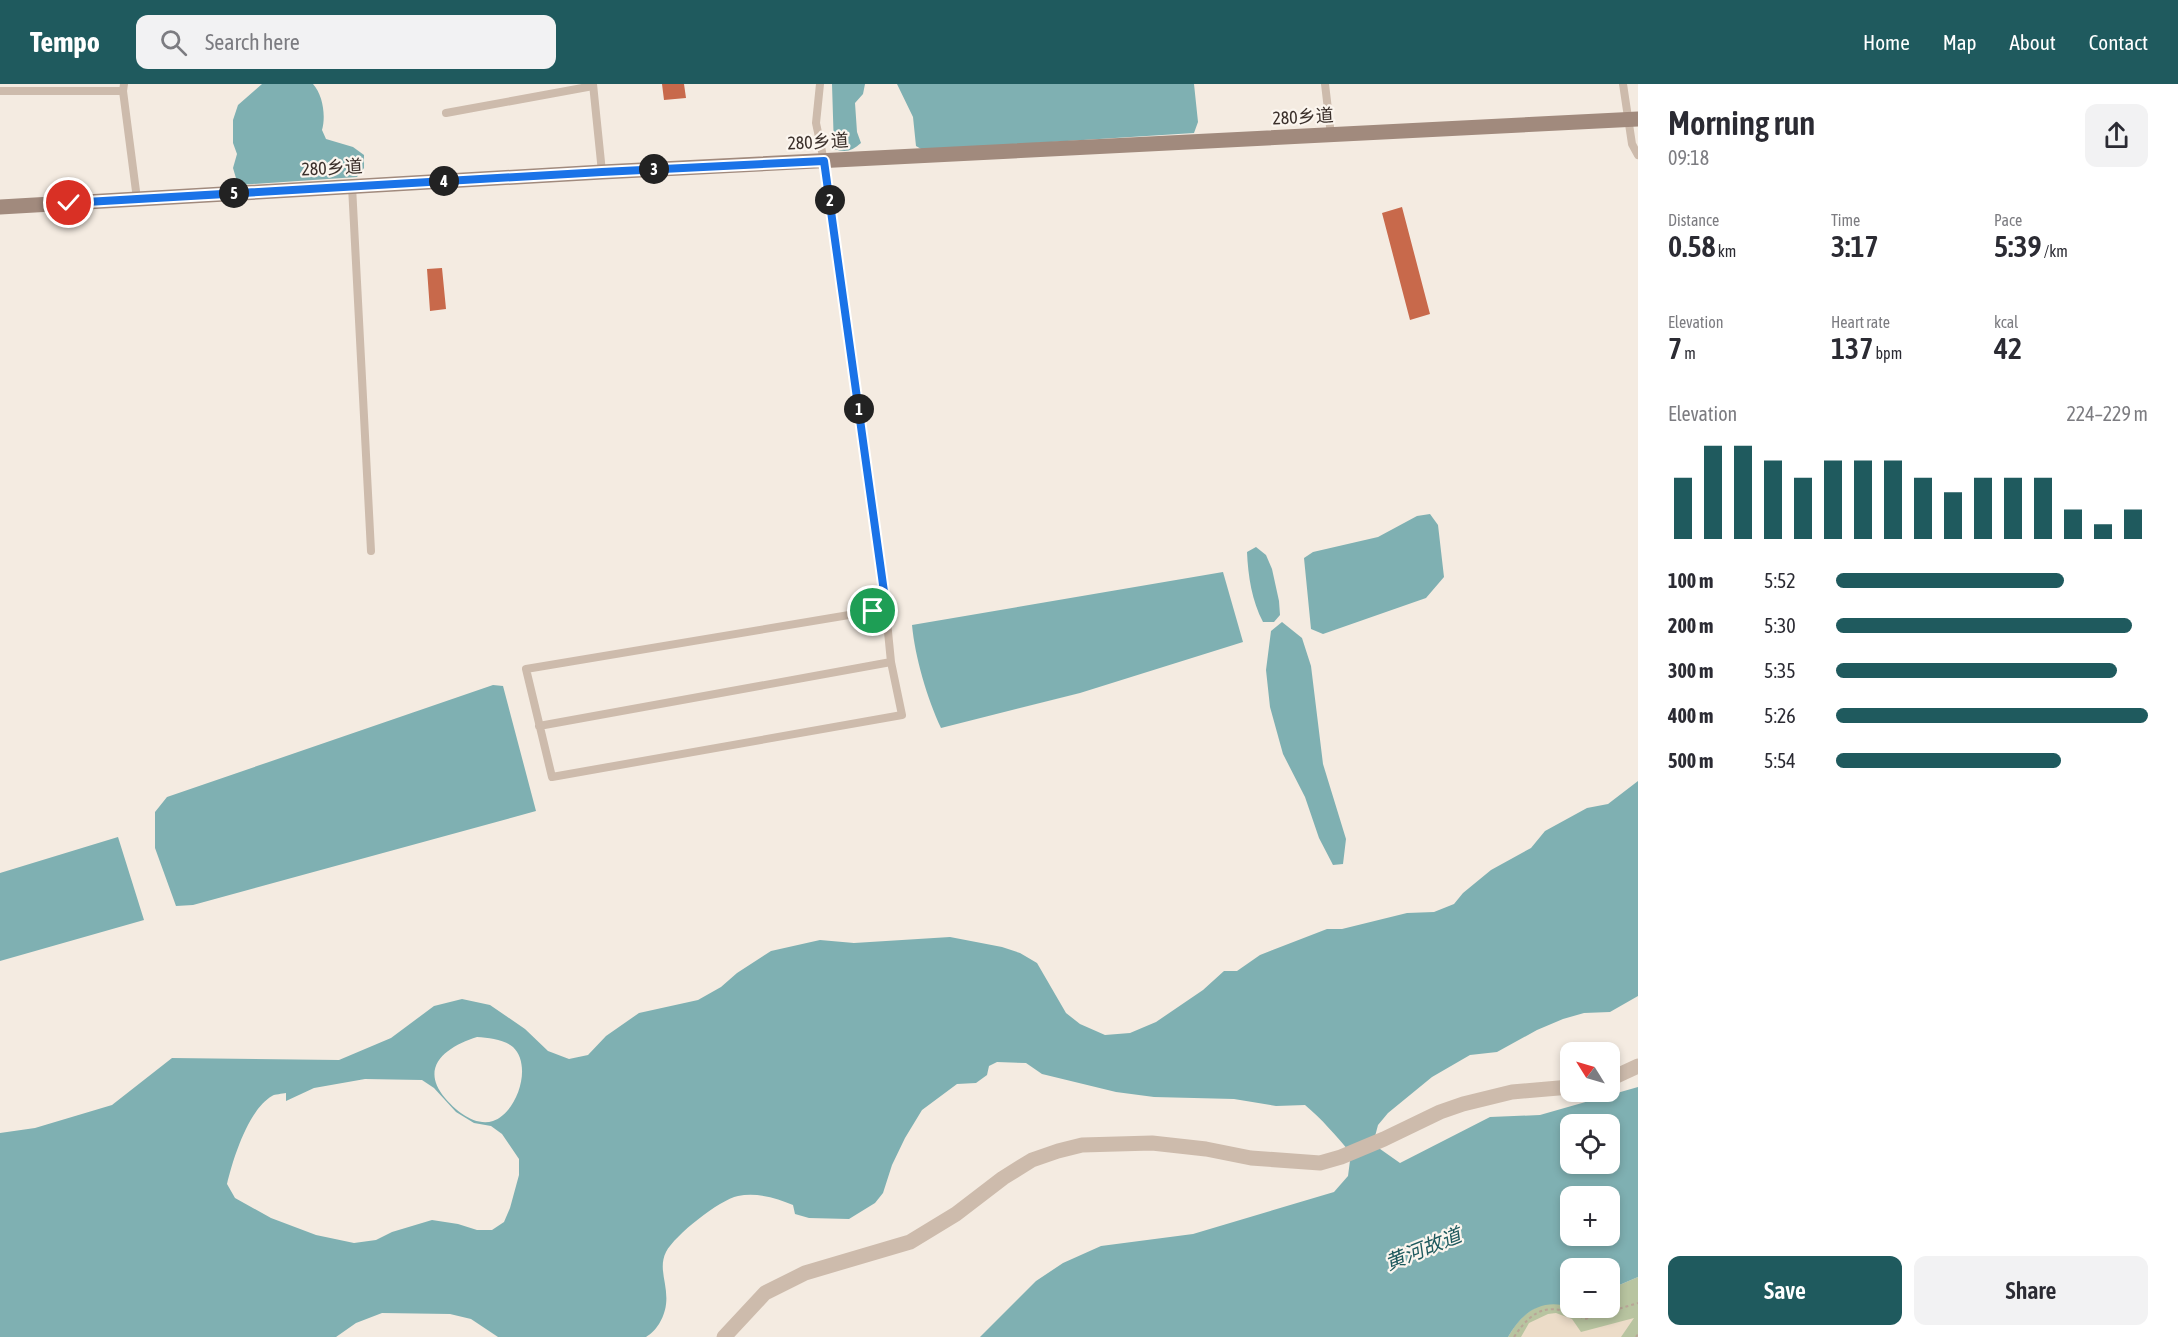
<!DOCTYPE html>
<html lang="en">
<head>
<meta charset="utf-8">
<style>
  :root { --surface:#fff; --page:#f2f2f3; --text:#2b2b33; --muted:#7c7c81; --accent:#1f5a5e }
  body { margin:0; font-family:"Asap Condensed","Noto Sans SC",sans-serif; background:var(--page); color:var(--text); height:100vh; display:flex; flex-direction:column; font-size:22px; white-space:nowrap }
  * { box-sizing:border-box; margin:0 }
  p { font-size:20px; color:var(--muted) }
  .icon { flex:none; width:33px; height:33px; fill:none; stroke:currentColor; stroke-width:2; stroke-linecap:round; stroke-linejoin:round }
  .map { position:relative; flex:1; overflow:hidden }
  .sheet { display:flex; flex-direction:column; background:var(--surface); width:540px }
  .sheet>* { flex:none }
  .needle { width:39px; rotate:307deg }
  .buttons { position:absolute; left:1560px; top:958px; display:grid; gap:12px }
  .buttons a { display:grid; place-items:center; width:60px; height:60px; border-radius:12px; background:var(--surface); box-shadow:0 3px 9px #0003; font-size:30px }
  .pin { position:absolute; display:grid; place-items:center; width:51px; height:51px; color:#fff; margin:-26px; border:3px solid #fff; border-radius:50%; box-shadow:0 2px 6px #0007 }
  .km { position:absolute; width:30px; height:30px; margin:-15px; border-radius:50%; background:#222; color:#fff; font-size:16px; line-height:30px; text-align:center }
  .round { display:grid; place-items:center; flex:none; width:63px; height:63px; border-radius:12px; background:var(--page) }
  .overview { display:flex; align-items:center; justify-content:space-between; height:102px; padding:0 30px }
  h1 { font-size:33px; font-weight:600; line-height:45px }
  .figures { display:grid; grid-template-columns:repeat(3,1fr); gap:9px; height:102px; padding:6px 30px }
  .figures div { display:grid; align-content:center }
  .figures b { font-size:30px; font-weight:600 }
  .figures small { font-size:16px; font-weight:400 }
  .figures p { font-size:16px }
  .chart { height:168px; padding:12px 30px }
  .chart p { display:flex; justify-content:space-between }
  .chart svg { width:100%; height:108px; margin-top:6px; stroke:var(--accent); stroke-width:6 }
  .primary-button { display:flex; gap:12px; margin-top:auto; padding:12px 30px }
  .primary-button a { flex:1; height:69px; border-radius:12px; background:var(--accent); color:#fff; font-size:24px; font-weight:600; line-height:69px; text-align:center }
  .primary-button a+a { background:var(--page); color:var(--text) }
  ul { padding:0 30px; list-style:none; font-size:20px }
  li { display:grid; grid-template-columns:96px 72px 1fr; align-items:center; height:45px }
  li i { height:15px; border-radius:8px; background:var(--accent) }
  header { display:flex; align-items:center; gap:36px; box-sizing:border-box; height:84px; padding:0 30px; background:var(--accent); color:#fff }
  header strong { font-size:28px }
  nav { display:flex; gap:33px; margin-inline-start:auto; font-size:21px }
  .search { width:420px; height:54px; background:var(--page); display:flex; align-items:center; gap:15px; box-sizing:border-box; padding:0 21px; border-radius:12px; color:var(--muted); font-size:22px }
  main { display:flex; flex:1; min-height:0 }
  .map>svg:first-child { display:block }
  .green { fill:#b8c4a0 }
  .plaza { fill:#ecdcc8 }
  .water { fill:#7fb0b2; fill-rule:evenodd }
  .building { fill:#c8694b }
  .lines { fill:none; stroke-linecap:round; stroke-linejoin:round }
  .path { stroke:#b9a596; stroke-width:2; stroke-dasharray:3 3; stroke-linecap:butt }
  .lane { stroke:#cdbbac; stroke-width:8 }
  .street { stroke:#cdbbac; stroke-width:15 }
  .secondary { stroke:#a18a7d; stroke-width:15 }
  .route-casing { stroke:#fff; stroke-width:12 }
  .route { stroke:#1a73e8; stroke-width:8 }
  .labels { text-anchor:middle; stroke-width:4.5; stroke-linejoin:round; paint-order:stroke }
  .street-label { font-size:18px; fill:#3b302b; stroke:#fbf5ee }
  .water-label { font-size:20px; font-style:italic; fill:#1f5a5e; stroke:#fbf5ee }
</style>
</head>
<body>
<header>
<strong>Tempo</strong>
<div class="search"><svg class="icon" aria-label="search" viewBox="0 0 24 24"><circle cx="10" cy="10" r="6"/><path d="M15 15l6 6"/></svg>Search here</div>
<nav><a>Home</a><a>Map</a><a>About</a><a>Contact</a></nav>
</header>
<main>
<div class="map">
<svg width="1638" height="1253" viewBox="0 0 1638 1253">
  <rect width="100%" height="100%" fill="#f4ebe1"/>
  <path class="green" d="M1638 1193V1253H1508C1519 1233 1537 1215 1562 1220 1565 1221 1567 1223 1571 1224 1582 1227 1597 1224 1610 1224V1205Z"/>
  <path class="plaza" d="M1556 1229 1572 1235 1581 1248 1634 1234 1621 1253H1521L1529 1239 1548 1230Z"/>
  <path class="water" d="M262 0H313C323 11 326 32 322 46L326 55 353 63 364 71V84L357 93 238 101 233 84 237 70 233 59V36L238 21Z
    M832 0H865L863 10 855 19 857 48 861 59C852 67 846 69 834 65Z
    M897 0H1194L1198 38 1194 49 923 66 916 62 913 33Z
    M1430 430 1438 441 1444 493 1426 514 1323 550 1311 545 1304 474 1313 468 1378 453 1417 432Z
    M1256 463 1266 471 1272 485 1279 517 1280 531 1274 538H1263C1252 517 1248 492 1247 468Z
    M1223 488 1243 558 1080 609 941 644C927 614 915 573 912 541Z
    M1282 538 1302 554 1311 582 1323 680 1346 755 1343 780 1333 781 1319 754 1305 713 1283 670 1270 623 1266 586 1271 547Z
    M493 601 503 602 536 727 193 821 176 822 155 764V728L167 713Z
    M1638 697V912L1610 928 1584 929 1563 935 1537 946 1497 968 1470 971 1432 993 1388 1029 1378 1041 1373 1060 1400 1079 1490 1033 1540 1031 1638 1003V1193L1610 1205V1185H1570V1223C1542 1214 1522 1228 1508 1253H980L1036 1197 1063 1179 1101 1162 1193 1150 1334 1108 1348 1092 1351 1069C1336 1052 1322 1035 1305 1021L1276 1022 1234 1015 1154 1013 1116 1008 1042 990 1026 979 997 978 989 982 987 991 976 999 957 1000 922 1026 905 1054 892 1081 883 1109 875 1119 849 1135 809 1134 795 1130 793 1121C777 1114 756 1108 738 1112 719 1116 675 1151 666 1168 655 1190 677 1210 659 1240 655 1246 652 1249 646 1253H498L471 1235 450 1230 382 1229 356 1239 336 1253H0V1049L35 1044 112 1021 172 974 339 976 391 954 434 922 462 915 490 921 525 945 548 967 569 975 588 971 606 952 639 929 698 916 721 903 737 889 771 867 820 856 854 859 950 853 1002 863 1020 869 1037 879 1066 929 1080 940 1105 951 1130 949 1156 938 1203 906 1224 887H1237L1260 871 1327 845H1342L1407 829 1434 828 1454 820 1463 809 1491 786 1531 764 1545 747 1587 724 1608 720ZM477 953C489 954 503 955 513 963 533 982 517 1029 493 1037 475 1043 455 1026 445 1014 418 982 448 962 477 953ZM365 995 422 996 434 1004 456 1028 474 1039 491 1042 502 1050 519 1075V1091L510 1124 504 1138 492 1146H477L458 1140 432 1136 392 1148 376 1156 354 1159 316 1151 271 1134 235 1114 227 1100C233 1075 248 1026 272 1012 275 1010 282 1010 286 1009V1017L314 1004ZM1570 1041H1610V1080H1570ZM1570 1113H1610V1152H1570Z
    M118 753 144 836 0 877V789Z"/>
  <path class="building" d="M662 0H684L686 14 664 16Z
    M1402 123 1430 230 1410 236 1382 129Z
    M442 184 446 225 430 227 427 185Z"/>
  <g class="lines">
    <path class="path" d="M1514 1253C1535 1221 1552 1219 1585 1235L1638 1219
      M1636 1253 1638 1250"/>
    <path class="lane" d="M593 0 602 88
      M820 0 816 39 824 77 885 515 882 523 873 527 526 585 552 693 902 631 891 578
      M1325 0 1331 51
      M1623 0 1632 60 1638 71
      M0 7H123L124 0
      M123 7 137 115
      M446 29 593 2
      M352 102 371 467
      M539 642 891 578 885 517"/>
    <path class="street" d="M1610 995 1638 982
      M724 1253 765 1209 805 1189 910 1158 956 1130 1003 1094 1032 1076 1058 1067 1082 1061 1152 1059 1206 1065 1251 1074 1320 1079 1341 1073 1384 1055 1440 1028 1463 1020 1512 1008 1570 1003"/>
    <path class="secondary" d="M0 123 602 88 1638 35"/>
  </g>
  <g class="lines">
    <g class="route-casing">
      <path id="route" d="M69 119 602 88 824 77 885 515 882 523 873 527"/>
    </g>
    <use href="#route" class="route"/>
  </g>
  <g class="labels">
    <g class="street-label">
      <text transform="translate(1303 33) rotate(-3)" y="6">280乡道</text>
      <text transform="translate(818 58) rotate(-3)" y="6">280乡道</text>
      <text transform="translate(332 84) rotate(-3)" y="6">280乡道</text>
    </g>
    <g class="water-label">
      <text transform="translate(1423 1165) rotate(-22)" y="7">黄河故道</text>
    </g>
  </g>
</svg>
<div class="buttons">
<a><svg class="needle" viewBox="-14 -14 28 28"><path d="M0-13l5 13h-10z" fill="#e53935"/><path d="M0 13l5-13h-10z" fill="#7c7c81"/></svg></a>
<a><svg class="icon" aria-label="locate" viewBox="0 0 24 24"><circle cx="12" cy="12" r="6"/><path d="M12 2v4M12 18v4M2 12h4M18 12h4"/></svg></a>
<a>+</a>
<a>−</a>
</div>
<div class="pin" style="left:873px;top:527px;background:#1e9e55"><svg class="icon" aria-label="arrive" viewBox="0 0 24 24"><path d="M6 21V4h12l-3 4 3 4H6"/></svg></div>
<div class="pin" style="left:69px;top:119px;background:#d93025"><svg class="icon" aria-label="check" viewBox="0 0 24 24"><path d="M5 12l5 5 9-10"/></svg></div>
<b class="km" style="left:859px;top:325px">1</b>
<b class="km" style="left:830px;top:116px">2</b>
<b class="km" style="left:654px;top:85px">3</b>
<b class="km" style="left:444px;top:97px">4</b>
<b class="km" style="left:234px;top:109px">5</b>
</div>
<section class="sheet">
<div class="overview"><div><h1>Morning run</h1><p>09:18</p></div><a class="round"><svg class="icon" aria-label="share" viewBox="0 0 24 24"><path d="M12 15V3M7 8l5-5 5 5M5 13v7h14v-7"/></svg></a></div>
<div class="figures">
<div><p>Distance</p><b>0.58<small> km</small></b></div>
<div><p>Time</p><b>3:17</b></div>
<div><p>Pace</p><b>5:39<small> /km</small></b></div>
</div>
<div class="figures">
<div><p>Elevation</p><b>7<small> m</small></b></div>
<div><p>Heart rate</p><b>137<small> bpm</small></b></div>
<div><p>kcal</p><b>42</b></div>
</div>
<div class="chart"><p><span>Elevation</span>224–229 m</p>
<svg viewBox="0 0 160 44" preserveAspectRatio="none"><path d="M5 44V19M15 44V6M25 44V6M35 44V12M45 44V19M55 44V12M65 44V12M75 44V12M85 44V19M95 44V25M105 44V19M115 44V19M125 44V19M135 44V32M145 44V38M155 44V32"/></svg>
</div>
<ul>
<li><b>100 m</b>5:52<i style="width:73%"></i></li>
<li><b>200 m</b>5:30<i style="width:95%"></i></li>
<li><b>300 m</b>5:35<i style="width:90%"></i></li>
<li><b>400 m</b>5:26<i style="width:100%"></i></li>
<li><b>500 m</b>5:54<i style="width:72%"></i></li>
</ul>
<div class="primary-button"><a>Save</a><a>Share</a></div>
</section>
</main>
</body>
</html>
